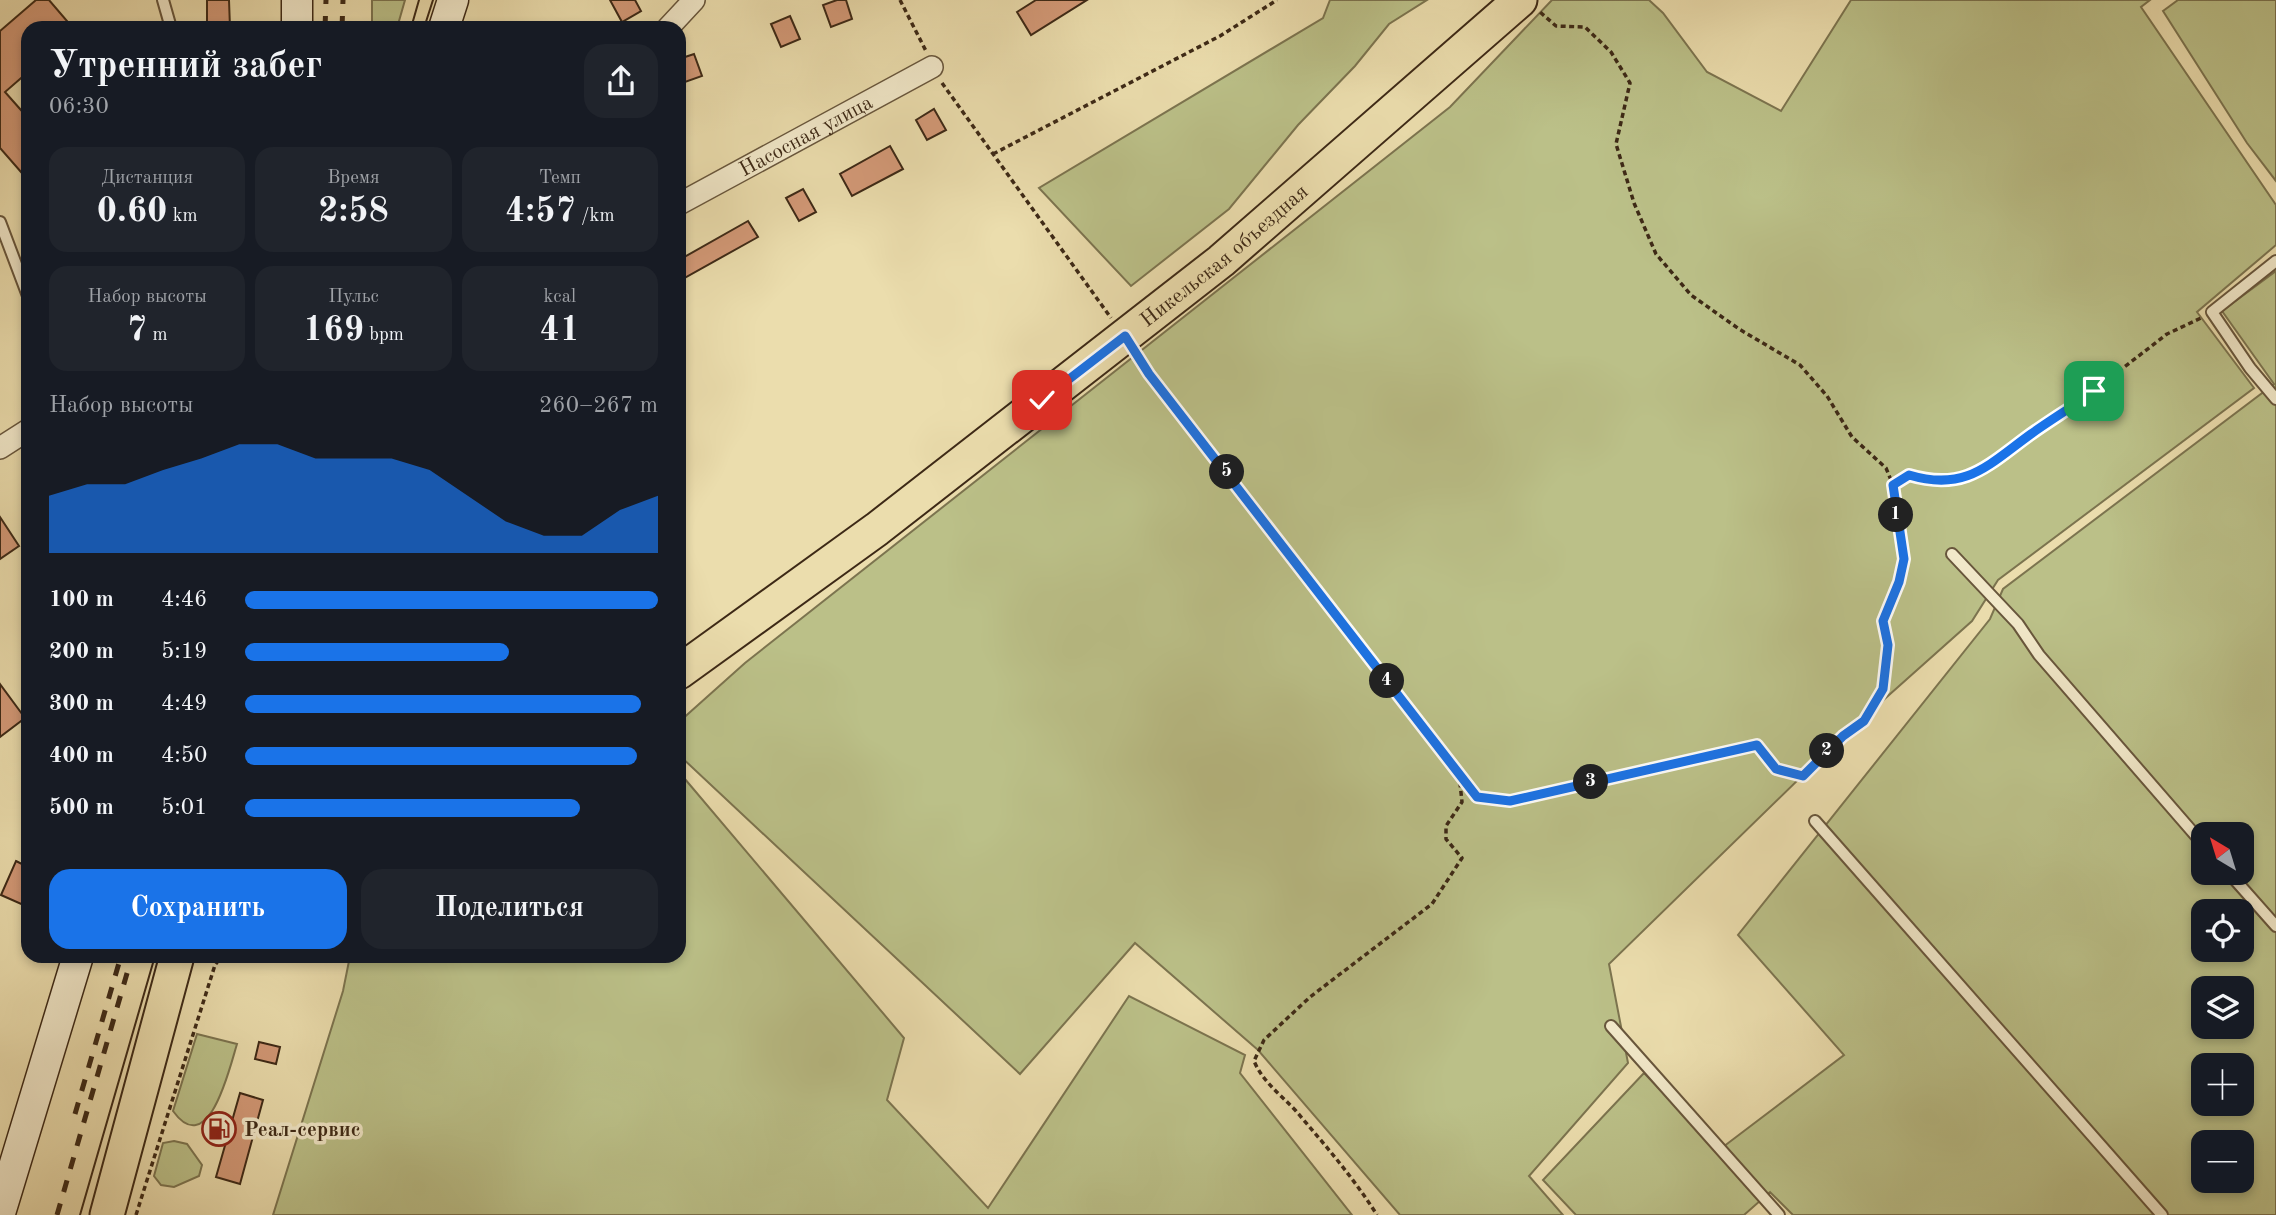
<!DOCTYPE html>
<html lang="ru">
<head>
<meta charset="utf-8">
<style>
  :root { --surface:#171b24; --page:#20242c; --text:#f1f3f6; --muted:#9ea1a6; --accent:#1a73e8 }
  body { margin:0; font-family:"Old Standard TT",serif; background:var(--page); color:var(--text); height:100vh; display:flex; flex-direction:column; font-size:26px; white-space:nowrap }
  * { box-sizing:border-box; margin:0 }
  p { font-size:23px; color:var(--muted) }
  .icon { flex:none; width:38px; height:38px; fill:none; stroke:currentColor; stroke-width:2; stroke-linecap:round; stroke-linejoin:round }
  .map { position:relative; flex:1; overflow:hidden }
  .panel { position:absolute; left:21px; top:21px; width:665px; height:942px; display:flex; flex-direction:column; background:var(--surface); border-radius:21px; box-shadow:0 4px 10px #0003 }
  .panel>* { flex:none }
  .needle { width:46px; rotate:322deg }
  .fabs { position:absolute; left:2191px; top:822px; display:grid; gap:14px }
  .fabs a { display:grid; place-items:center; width:63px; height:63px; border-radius:14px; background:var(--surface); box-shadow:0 4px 10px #0003; font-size:35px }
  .pin { position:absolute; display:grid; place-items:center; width:60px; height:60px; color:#fff; margin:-30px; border-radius:14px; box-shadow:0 4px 10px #0006 }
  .km { position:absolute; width:35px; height:35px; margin:-18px; border-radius:50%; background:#222; color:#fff; font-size:19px; line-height:35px; text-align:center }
  .round { display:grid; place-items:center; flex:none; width:74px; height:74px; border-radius:21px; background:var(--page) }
  .headline { display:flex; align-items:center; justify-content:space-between; height:119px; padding:0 28px }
  h1 { font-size:38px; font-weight:600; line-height:52px }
  .metrics { display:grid; grid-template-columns:repeat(3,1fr); gap:10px; height:119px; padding:7px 28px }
  .metrics div { display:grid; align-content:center; border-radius:18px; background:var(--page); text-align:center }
  .metrics b { font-size:35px; font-weight:600 }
  .metrics small { font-size:19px; font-weight:400 }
  .metrics p { font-size:19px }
  .chart { height:196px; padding:14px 28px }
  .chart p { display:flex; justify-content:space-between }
  .chart svg { width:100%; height:126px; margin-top:7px; fill:var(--accent); opacity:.7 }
  .button { display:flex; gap:14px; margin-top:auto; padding:14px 28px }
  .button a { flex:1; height:80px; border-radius:21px; background:var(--accent); color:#fff; font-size:28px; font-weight:600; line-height:80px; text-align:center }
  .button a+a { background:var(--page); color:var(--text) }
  ul { padding:0 28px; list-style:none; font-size:23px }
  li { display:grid; grid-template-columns:112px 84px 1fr; align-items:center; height:52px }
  li i { height:18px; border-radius:9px; background:var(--accent) }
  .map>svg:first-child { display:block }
  .green { fill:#bbc088; stroke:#7c744f; stroke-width:2; fill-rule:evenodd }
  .building { fill:#d39977; stroke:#3d2916; stroke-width:2 }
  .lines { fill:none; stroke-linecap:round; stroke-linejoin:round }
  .service-casing { stroke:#68563c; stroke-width:14 }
  .minor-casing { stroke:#68563c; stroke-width:24 }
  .secondary-casing { stroke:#3d2916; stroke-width:33 }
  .primary-casing { stroke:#3d2916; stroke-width:37 }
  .path { stroke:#3d2916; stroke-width:3.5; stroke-dasharray:5 3.5; stroke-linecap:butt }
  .service { stroke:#f2e9ca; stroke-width:10 }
  .minor { stroke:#f2e9ca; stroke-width:21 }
  .secondary { stroke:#f2e9ca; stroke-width:30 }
  .primary { stroke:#ebddad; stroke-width:33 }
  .tram { stroke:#3d2916; stroke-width:2 }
  .rail { stroke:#3d2916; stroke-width:5; stroke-dasharray:12 12; stroke-linecap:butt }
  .route-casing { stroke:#fff; stroke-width:14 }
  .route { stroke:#1a73e8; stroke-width:9 }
  .labels { text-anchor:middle; stroke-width:7; stroke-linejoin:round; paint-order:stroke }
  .street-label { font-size:21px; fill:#3d2916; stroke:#f2e9ca }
  .poi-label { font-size:21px; font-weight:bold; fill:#3d2916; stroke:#f2e9ca; text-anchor:start }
</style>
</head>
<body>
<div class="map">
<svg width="2276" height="1215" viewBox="0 0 2276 1215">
  <rect width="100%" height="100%" fill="#ebddad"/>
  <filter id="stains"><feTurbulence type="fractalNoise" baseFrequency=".00286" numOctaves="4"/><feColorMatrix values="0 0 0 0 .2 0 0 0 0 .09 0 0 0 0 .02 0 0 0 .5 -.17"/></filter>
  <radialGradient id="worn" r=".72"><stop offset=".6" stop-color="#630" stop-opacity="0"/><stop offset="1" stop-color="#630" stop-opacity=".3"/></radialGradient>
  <path class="green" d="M372 0H405L397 28H372Z
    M1330 0H1427L1389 24 1355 66 1298 125 1229 209 1131 286 1039 188 1323 18Z
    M1552 0H1649L1663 13 1707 72 1781 111 1851 0H2150L2141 7 2276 205V245L2197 312 2254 388 1998 580 1972 621 1843 736 1609 964 1628 1063 1529 1176 1563 1215H1400L1258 1050 1135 943 1020 1074 679 755V722L745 663 1450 107Z
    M2178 0H2276V181L2247 143 2163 11Z
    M2276 271V1215H1793L1770 1192 1744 1215H1576L1543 1180 1644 1073 1719 1150 1844 1055 1738 935 1990 619 2003 589 2274 384 2222 311ZM2203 835H2242V873H2203ZM2203 912H2242V950H2203ZM2203 989H2242V1027H2203ZM2203 1066H2242V1104H2203ZM2203 1143H2242V1181H2203Z
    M679 772 904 1038 887 1100 988 1208 1129 996 1245 1055 1240 1073 1352 1215H273L343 991 350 956H679Z
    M197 1034 237 1044C230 1066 209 1161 173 1111Z
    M174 1141 187 1144 202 1165 199 1176 174 1187 161 1185 154 1176 163 1143Z"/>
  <path class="building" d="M36 0H49L73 28H28V72L5 92 28 118V180L0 148V31Z
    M207 0H229L230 28H207Z
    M610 0H635L641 11 622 22Z
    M837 0H846L852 19 831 27 823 5Z
    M1036 0H1087L1031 35 1017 12Z
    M790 16 800 39 781 47 771 24Z
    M694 54 702 76 685 82 679 59Z
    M934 109 946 130 927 140 916 120Z
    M890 146 903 169 852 196 840 174Z
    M803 189 816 212 799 221 786 198Z
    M748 221 758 237 679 281V260Z
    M0 517 19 546 0 559Z
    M0 684 25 718 0 737Z
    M16 861 28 867V907L1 895Z
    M259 1042 280 1047 276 1064 255 1059Z
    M240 1093 263 1100 240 1184 216 1177Z"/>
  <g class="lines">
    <g class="service-casing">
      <path id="service" d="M163 0 171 28
        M0 222 28 296
        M2276 261 2212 312 2250 368 2276 399
        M1952 554 2018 624 2039 655 2203 844
        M1815 821 2162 1215
        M2229 873 2276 926
        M1611 1026 1779 1215"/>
    </g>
    <g class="minor-casing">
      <g id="minor">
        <path d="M668 28 694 0"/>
        <path id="s1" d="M679 204 932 67"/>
        <path d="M0 448 28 430"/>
      </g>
    </g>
    <g class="secondary-casing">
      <path id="secondary" d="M297 28V0
        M444 28 453 0
        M0 1213 78 956"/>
    </g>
    <g class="primary-casing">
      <g id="primary">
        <path id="s2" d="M679 672 877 529 1221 261 1520 0"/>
        <path d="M107 1215 177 956"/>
      </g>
    </g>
    <path class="path" d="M900 0 926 51
      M942 83 1111 318
      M993 154 1220 36 1277 0
      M1138 356 1459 774 1462 802 1446 826V839L1462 858 1432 904 1310 997 1264 1040 1254 1061C1263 1082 1280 1094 1296 1111 1325 1145 1353 1177 1377 1215
      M1893 485 1909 475 1933 482 1956 481 1980 472 2074 406 2167 334 2201 318
      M1461 776 1477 797 1510 801 1757 745 1776 769 1803 776 1843 736 1864 721 1883 689 1888 645 1883 621 1899 582 1904 559 1893 485 1886 468 1852 437 1827 396 1800 365 1739 329 1691 295 1656 254 1634 203 1616 144 1630 83 1611 52 1585 27 1556 26 1540 12
      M136 1215 215 965 222 956"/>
    <use href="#service" class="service"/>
    <use href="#minor" class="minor"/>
    <use href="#secondary" class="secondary"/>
    <use href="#primary" class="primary"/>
    <path class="tram" d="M411 28 419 0
      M424 28 433 0
      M80 1215 155 956"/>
    <path class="rail" d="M325 28 326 0
      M342 28 343 0
      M75 1114 121 956
      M57 1215 132 956"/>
  </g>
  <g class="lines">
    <g class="route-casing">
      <path id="route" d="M1042 400 1125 336 1149 374 1477 797 1510 801 1757 745 1776 769 1803 776 1843 736 1864 721 1883 689 1888 645 1883 621 1899 582 1904 559 1893 485 1909 475C1966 492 1988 465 2031 434 2052 419 2074 406 2094 391"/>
    </g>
    <use href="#route" class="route"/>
  </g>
  <defs>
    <g id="fuel-ring" transform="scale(1.75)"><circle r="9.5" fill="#f2e9ca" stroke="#8f2418" stroke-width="1.5"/><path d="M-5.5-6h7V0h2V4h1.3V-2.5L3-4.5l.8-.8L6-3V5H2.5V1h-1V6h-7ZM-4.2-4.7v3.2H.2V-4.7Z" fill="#8f2418"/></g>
  </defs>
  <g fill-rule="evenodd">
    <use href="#fuel-ring" x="219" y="1129"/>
  </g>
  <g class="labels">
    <g class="street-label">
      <text dy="7" stroke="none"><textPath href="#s1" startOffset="144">Насосная улица</textPath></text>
      <text dy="7" stroke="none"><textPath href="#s2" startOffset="686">Никельская объездная</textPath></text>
    </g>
    <g class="poi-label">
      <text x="244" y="1136">Реал-сервис</text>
    </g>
  </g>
  <rect width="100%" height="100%" filter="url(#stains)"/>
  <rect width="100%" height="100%" fill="url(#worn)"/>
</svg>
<div class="fabs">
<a><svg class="needle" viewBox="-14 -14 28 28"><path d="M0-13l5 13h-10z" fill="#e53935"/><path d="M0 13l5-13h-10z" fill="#9ea1a6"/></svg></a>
<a><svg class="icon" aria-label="locate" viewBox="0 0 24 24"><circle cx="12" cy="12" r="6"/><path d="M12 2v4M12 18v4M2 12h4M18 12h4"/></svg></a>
<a><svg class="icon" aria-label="layers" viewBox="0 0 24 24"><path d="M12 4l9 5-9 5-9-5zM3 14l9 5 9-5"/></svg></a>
<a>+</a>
<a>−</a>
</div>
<div class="pin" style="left:2094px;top:391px;background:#1e9e55"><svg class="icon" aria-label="arrive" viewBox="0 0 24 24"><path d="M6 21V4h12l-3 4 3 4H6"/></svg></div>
<div class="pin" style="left:1042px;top:400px;background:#d93025"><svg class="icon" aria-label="check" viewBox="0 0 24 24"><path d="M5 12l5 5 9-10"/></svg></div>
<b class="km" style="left:1896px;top:515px">1</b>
<b class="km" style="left:1827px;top:751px">2</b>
<b class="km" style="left:1591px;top:782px">3</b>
<b class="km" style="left:1387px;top:681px">4</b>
<b class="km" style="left:1227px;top:472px">5</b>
<section class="panel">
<div class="headline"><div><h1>Утренний забег</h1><p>06:30</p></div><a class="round"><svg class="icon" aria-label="share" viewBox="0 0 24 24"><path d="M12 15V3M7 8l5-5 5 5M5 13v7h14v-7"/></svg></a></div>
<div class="metrics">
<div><p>Дистанция</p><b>0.60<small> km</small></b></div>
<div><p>Время</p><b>2:58</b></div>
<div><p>Темп</p><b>4:57<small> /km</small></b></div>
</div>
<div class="metrics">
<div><p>Набор высоты</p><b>7<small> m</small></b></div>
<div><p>Пульс</p><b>169<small> bpm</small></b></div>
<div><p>kcal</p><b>41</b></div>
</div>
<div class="chart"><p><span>Набор высоты</span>260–267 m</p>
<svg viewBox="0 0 160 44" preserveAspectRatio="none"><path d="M0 44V24L10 20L20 20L30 15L40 11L50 6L60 6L70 11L80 11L90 11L100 15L110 24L120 33L130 38L140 38L150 29L160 24V44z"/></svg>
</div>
<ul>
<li><b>100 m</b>4:46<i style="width:100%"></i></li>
<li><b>200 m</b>5:19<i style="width:64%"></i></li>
<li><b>300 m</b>4:49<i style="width:96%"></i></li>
<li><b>400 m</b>4:50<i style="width:95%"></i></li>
<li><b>500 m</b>5:01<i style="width:81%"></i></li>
</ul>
<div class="button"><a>Сохранить</a><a>Поделиться</a></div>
</section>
</div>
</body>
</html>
